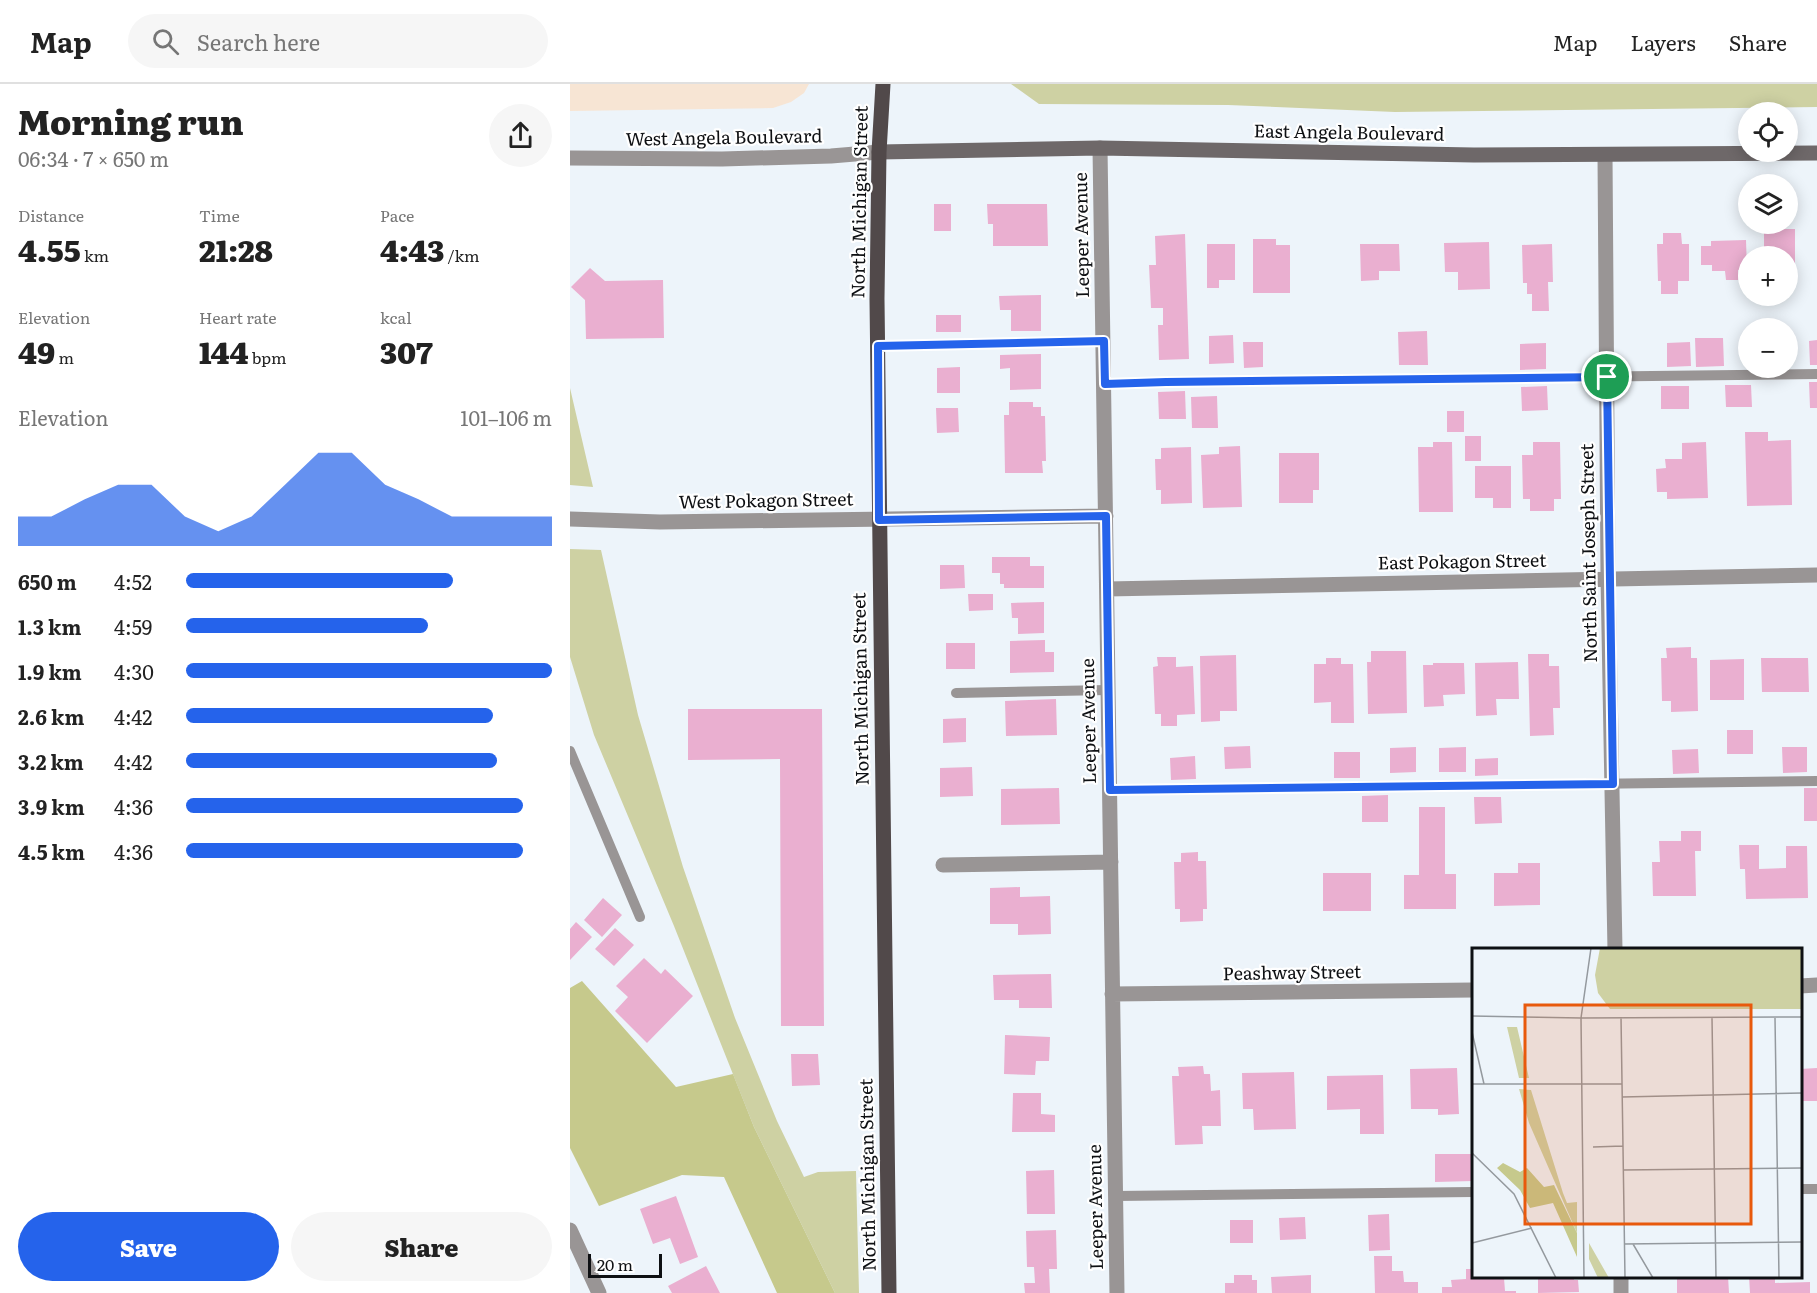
<!DOCTYPE html>
<html lang="en">
<head>
<meta charset="utf-8">
<style>
  :root { --surface:#fff; --page:#f6f6f6; --text:#222; --muted:#767676; --line:#e0e0e0; --accent:#2563eb }
  body { margin:0; font-family:Literata,serif; background:var(--page); color:var(--text); height:100vh; display:flex; flex-direction:column; font-size:22px; white-space:nowrap }
  * { box-sizing:border-box; margin:0 }
  p { font-size:20px; color:var(--muted) }
  .icon { flex:none; width:33px; height:33px; fill:none; stroke:currentColor; stroke-width:2; stroke-linecap:round; stroke-linejoin:round }
  .map { position:relative; flex:1; overflow:hidden }
  .drawer { display:flex; flex-direction:column; background:var(--surface); width:570px }
  .drawer>* { flex:none }
  .buttons { position:absolute; left:1168px; top:18px; display:grid; gap:12px }
  .buttons a { display:grid; place-items:center; width:60px; height:60px; border-radius:50%; background:var(--surface); box-shadow:0 3px 15px #0003; font-size:30px }
  .scale { position:absolute; left:18px; bottom:15px; width:74px; box-sizing:border-box; padding-left:6px; border:3px solid #0e1013; border-top:0; font-size:16px; line-height:21px; white-space:nowrap; color:#0e1013; -webkit-text-stroke:4px #fff; paint-order:stroke }
  .pin { position:absolute; display:grid; place-items:center; width:51px; height:51px; color:#fff; margin:-26px; border:3px solid #fff; border-radius:50%; box-shadow:0 2px 6px #0007 }
  .round { display:grid; place-items:center; flex:none; width:63px; height:63px; border-radius:32px; background:var(--page) }
  .head { display:flex; align-items:center; justify-content:space-between; height:102px; padding:0 18px }
  h1 { font-size:33px; font-weight:800; line-height:45px }
  .stats { display:grid; grid-template-columns:repeat(3,1fr); gap:9px; height:102px; padding:6px 18px }
  .stats div { display:grid; align-content:center }
  .stats b { font-size:30px; font-weight:800 }
  .stats small { font-size:16px; font-weight:400 }
  .stats p { font-size:16px }
  .chart { height:168px; padding:12px 18px }
  .chart p { display:flex; justify-content:space-between }
  .chart svg { width:100%; height:108px; margin-top:6px; fill:var(--accent); opacity:.7 }
  .action { display:flex; gap:12px; margin-top:auto; padding:12px 18px }
  .action a { flex:1; height:69px; border-radius:36px; background:var(--accent); color:#fff; font-size:24px; font-weight:800; line-height:69px; text-align:center }
  .action a+a { background:var(--page); color:var(--text) }
  ul { padding:0 18px; list-style:none; font-size:20px }
  li { display:grid; grid-template-columns:96px 72px 1fr; align-items:center; height:45px }
  li i { height:15px; border-radius:8px; background:var(--accent) }
  header { display:flex; align-items:center; gap:36px; box-sizing:border-box; height:84px; padding:0 30px; background:var(--surface); border-bottom:2px solid var(--line) }
  header strong { font-size:28px }
  nav { display:flex; gap:33px; margin-inline-start:auto; font-size:21px }
  .search { width:420px; height:54px; background:var(--page); display:flex; align-items:center; gap:15px; box-sizing:border-box; padding:0 21px; border-radius:33px; color:var(--muted); font-size:22px }
  main { display:flex; flex:1; min-height:0 }
  .map>svg:first-child { display:block }
  .education { fill:#f7e5d4 }
  .green { fill:#ced1a3 }
  .forest { fill:#c6c98c }
  .building { fill:#eaafd0 }
  .lines { fill:none; stroke-linecap:round; stroke-linejoin:round }
  .service { stroke:#999595; stroke-width:10 }
  .minor { stroke:#999595; stroke-width:15 }
  .tertiary { stroke:#999595; stroke-width:15 }
  .secondary { stroke:#6e6869; stroke-width:15 }
  .primary { stroke:#51494a; stroke-width:15 }
  .route-casing { stroke:#fff; stroke-width:12 }
  .route { stroke:#2563eb; stroke-width:8 }
  .labels { text-anchor:middle; stroke-width:4.5; stroke-linejoin:round; paint-order:stroke }
  .street-label { font-size:18px; fill:#0e1013; stroke:#fff }
  .inset-road { fill:none; stroke:#94999e; stroke-width:1.5 }
  .view { fill:#e8590c; fill-opacity:0.15; stroke:#e8590c; stroke-width:3 }
  .inset-edge { fill:none; stroke:#0e1013; stroke-width:3 }
</style>
</head>
<body>
<header>
<strong>Map</strong>
<div class="search"><svg class="icon" aria-label="search" viewBox="0 0 24 24"><circle cx="10" cy="10" r="6"/><path d="M15 15l6 6"/></svg>Search here</div>
<nav><a>Map</a><a>Layers</a><a>Share</a></nav>
</header>
<main>
<section class="drawer">
<div class="head"><div><h1>Morning run</h1><p>06:34 · 7 × 650 m</p></div><a class="round"><svg class="icon" aria-label="share" viewBox="0 0 24 24"><path d="M12 15V3M7 8l5-5 5 5M5 13v7h14v-7"/></svg></a></div>
<div class="stats">
<div><p>Distance</p><b>4.55<small> km</small></b></div>
<div><p>Time</p><b>21:28</b></div>
<div><p>Pace</p><b>4:43<small> /km</small></b></div>
</div>
<div class="stats">
<div><p>Elevation</p><b>49<small> m</small></b></div>
<div><p>Heart rate</p><b>144<small> bpm</small></b></div>
<div><p>kcal</p><b>307</b></div>
</div>
<div class="chart"><p><span>Elevation</span>101–106 m</p>
<svg viewBox="0 0 160 44" preserveAspectRatio="none"><path d="M0 44V32L10 32L20 25L30 19L40 19L50 32L60 38L70 32L80 19L90 6L100 6L110 19L120 25L130 32L140 32L150 32L160 32V44z"/></svg>
</div>
<ul>
<li><b>650 m</b>4:52<i style="width:73%"></i></li>
<li><b>1.3 km</b>4:59<i style="width:66%"></i></li>
<li><b>1.9 km</b>4:30<i style="width:100%"></i></li>
<li><b>2.6 km</b>4:42<i style="width:84%"></i></li>
<li><b>3.2 km</b>4:42<i style="width:85%"></i></li>
<li><b>3.9 km</b>4:36<i style="width:92%"></i></li>
<li><b>4.5 km</b>4:36<i style="width:92%"></i></li>
</ul>
<div class="action"><a>Save</a><a>Share</a></div>
</section>
<div class="map">
<svg width="1247" height="1209" viewBox="0 0 1247 1209">
  <rect width="100%" height="100%" fill="#edf4fa"/>
  <path class="education" d="M0 0H239L234 9 221 18 203 24 0 27Z"/>
  <path class="green" d="M441 0H1247V23L825 28 658 21 469 20Z
    M0 304 23 403 0 401Z
    M0 465 31 466 68 631 113 783 165 934 207 1037 234 1093 248 1088 286 1087 289 1209H265L184 1043 104 842 24 651 0 573Z"/>
  <path class="forest" d="M12 897 106 1003 163 990 184 1043 265 1209H207L154 1093 112 1091 29 1122 0 1064V904Z"/>
  <path class="building" d="M364 120H381V147H364Z
    M417 120H477L478 162H423V140H418Z
    M1194 145H1225V191H1218V172H1194Z
    M1093 149H1111L1112 160H1119V197H1108V210H1091V197H1088L1087 160H1093Z
    M615 150 619 275 589 276 588 241H593V224H581L579 181H586L585 152Z
    M683 155H706V161H720V209H683Z
    M1176 156 1177 186H1168V196H1156L1155 187H1142V181H1131V162H1141V157Z
    M919 158 920 205 888 206V188H875L874 159Z
    M637 160H665V196H649V204H637Z
    M790 160H829L830 187H809V196L791 197Z
    M982 160 983 198H978L979 227H962V210H957V199H953L952 161Z
    M20 184 35 197 93 196 94 254 16 255 15 216 1 203Z
    M471 211V247H441V226H430L429 212Z
    M366 231H391V248H366Z
    M857 247 858 281H829L828 248Z
    M663 251 664 279 639 280V252Z
    M1125 254H1153L1154 282 1126 283Z
    M1247 256V281H1240L1239 257Z
    M673 258H693V283L674 284Z
    M1120 258 1121 282 1097 283V259Z
    M976 259V285L950 286V260Z
    M471 270V305L440 306V284L430 285V271Z
    M390 283V309H367V284Z
    M1239 298H1247V324H1240Z
    M1155 301H1181L1182 323H1156Z
    M977 302 978 326 952 327 951 303Z
    M1091 302H1119V325H1091Z
    M615 307 616 335H589L588 308Z
    M647 312 648 344H622L621 313Z
    M439 318H463V323H471V332H475L476 377H472L473 389H435L434 331H439Z
    M366 324H388L389 348 367 349Z
    M877 327H894V348H877Z
    M1175 348H1198V357L1221 356 1222 421 1177 422Z
    M895 352H911V377H895Z
    M863 358H882L883 428H849L848 363H863Z
    M963 358H990L991 415H984V427H960V415H953L952 371H963Z
    M1136 358 1138 414 1097 415V408H1087L1086 385 1096 384 1095 375H1112V359Z
    M670 362 672 423 633 424 631 371 649 370V363Z
    M621 363 622 419 591 420V406H586L585 375H591V364Z
    M709 369H749V406H743V419H709Z
    M905 382H941V424H923V414H905Z
    M422 473H460V482H474V504H434V500H430V489H422Z
    M370 481H394L395 504 370 505Z
    M398 510H423V526L399 527Z
    M474 518V549L448 550V534H442L441 519Z
    M475 556V568H484V588L440 589V557Z
    M376 559H405V585H376Z
    M1121 563V574H1127L1128 627 1101 628V617H1092L1091 574H1097L1096 564Z
    M801 567H836L837 629 798 630 797 578H801Z
    M958 570H979V582H989L990 624H983L984 651 960 652Z
    M666 571 667 627H650V637L631 638 630 572Z
    M587 573H606V583L623 582 625 630 607 631V642H591V630H585L583 583 588 582Z
    M756 574H771V580H783L784 639H761V618L744 619V580H756Z
    M1191 574H1238L1239 608H1192Z
    M1174 575V616H1140V576Z
    M948 578 949 615H926L927 631 906 632 905 579Z
    M863 579H894L895 610 873 611 874 622 854 623 853 581H863Z
    M486 615 487 651 436 652 435 617Z
    M118 625H252L254 942H211L210 675 118 676Z
    M396 634V658L373 659V635Z
    M1157 646H1183V670H1157Z
    M680 662 681 684 655 685 654 663Z
    M846 663V688L820 689V664Z
    M896 663V688H869V664Z
    M1212 663H1237V688L1213 689Z
    M1128 665 1129 689 1103 690 1102 666Z
    M764 668H790V694H764Z
    M625 672 626 695 601 696 600 674Z
    M928 674V691L905 692V675Z
    M402 683 403 712 370 713V684Z
    M489 704 490 740 431 741V705Z
    M1234 704H1247V737H1234Z
    M818 711V738H792V712Z
    M904 713H931L932 739 905 740Z
    M849 723H875V790H886V825H834V791H849Z
    M1111 747H1131V767H1125L1126 812H1083L1082 778H1090L1089 757H1111Z
    M1169 761H1189V785L1216 784V762H1237L1238 814 1176 815 1175 785H1170Z
    M628 768V777H636L637 825H633V837L610 838V825H605L604 778H611V769Z
    M948 779H970V821L924 822V789H948Z
    M753 789H801V827H753Z
    M450 803V813L480 812 481 850 448 851V840H420V804Z
    M33 814 52 831 32 853 14 836Z
    M6 838 22 853 0 876V845Z
    M45 844 64 861 44 882 25 865Z
    M74 874 91 890 95 885 123 912 77 959 45 927 58 913 46 902Z
    M481 890 482 924H449V916H424L423 891Z
    M435 951 480 953 479 977H466L465 991 434 990Z
    M221 970H248L250 1001 222 1002Z
    M633 982 634 990H640L641 1007 650 1006 651 1042H632L633 1060 605 1061 602 992H609L608 983Z
    M887 984 889 1030 868 1031V1025H841L840 985Z
    M1247 984V1017H1232L1230 985Z
    M724 988 726 1045 684 1046 683 1025H673L672 989Z
    M813 991 814 1050H790V1025L757 1026V992Z
    M443 1009H471V1030L485 1031V1048H442Z
    M865 1070H903V1097L865 1098Z
    M484 1086 485 1130H457L456 1087Z
    M106 1112 128 1173 110 1180 100 1154 83 1160 70 1125Z
    M819 1130 820 1166 799 1167 798 1131Z
    M735 1133 736 1155 710 1156 709 1134Z
    M660 1136H683V1159H660Z
    M486 1146 487 1185H479L480 1209H455L454 1199H465L464 1183H457L456 1147Z
    M804 1172H822V1187H833L834 1198H848V1209H805Z
    M136 1182 150 1209H102L98 1202Z
    M896 1185H903V1192L934 1194 935 1207H946V1209H872V1203H882L881 1196 896 1195Z
    M664 1191H682V1196H687V1209H655V1199H664Z
    M741 1191V1209H702L701 1193Z
    M968 1192H1004V1196H1008L1009 1208 968 1209Z
    M1107 1192H1158L1159 1209H1107Z
    M1179 1192H1205V1199L1240 1198V1209H1180Z"/>
  <g class="lines">
    <path class="service" d="M308 262 534 257
      M535 300 596 298 1247 290
      M386 609 538 606
      M0 667 70 833
      M540 706 1247 697
      M1230 1105H1247
      M546 1112 903 1108"/>
    <path class="minor" d="M530 64 547 1209
      M1035 71 1038 494 1045 866
      M0 435 90 438 536 432
      M537 505 1247 491
      M373 781 541 778
      M1230 902 1247 901
      M542 910 903 906
      M0 1146 29 1209
      M1051 1192V1209"/>
    <path class="tertiary" d="M0 74 152 75 261 72 309 68"/>
    <path class="secondary" d="M309 68 530 64 904 71 1247 69"/>
    <path class="primary" d="M313 0 309 68 307 215 319 1209"/>
  </g>
  <g class="lines">
    <g class="route-casing">
      <path id="route" d="M534 257 535 300 596 298 1037 293 1043 700 540 706 536 432 309 436 308 262Z"/>
    </g>
    <use href="#route" class="route"/>
  </g>
  <g class="labels">
    <g class="street-label">
      <text transform="translate(779 49) rotate(1)" y="6">East Angela Boulevard</text>
      <text transform="translate(154 54) rotate(-1)" y="6">West Angela Boulevard</text>
      <text transform="translate(290 118) rotate(-89)" y="6">North Michigan Street</text>
      <text transform="translate(512 151) rotate(-91)" y="6">Leeper Avenue</text>
      <text transform="translate(196 417) rotate(-1)" y="6">West Pokagon Street</text>
      <text transform="translate(1019 469) rotate(-91)" y="6">North Saint Joseph Street</text>
      <text transform="translate(892 478) rotate(-1)" y="6">East Pokagon Street</text>
      <text transform="translate(291 605) rotate(-91)" y="6">North Michigan Street</text>
      <text transform="translate(519 637) rotate(-91)" y="6">Leeper Avenue</text>
      <text transform="translate(722 889) rotate(-1)" y="6">Peashway Street</text>
      <text transform="translate(298 1091) rotate(-91)" y="6">North Michigan Street</text>
      <text transform="translate(526 1123) rotate(-91)" y="6">Leeper Avenue</text>
    </g>
  </g>
  <g transform="translate(902 864)">
    <rect width="330" height="330" fill="#edf4fa"/>
    <path d="M128 0H330V61H138L126 45 123 27ZM35 79H45L57 130H47ZM47 141 59 142 91 245 95 255 105 254V285L57 175ZM117 295 137 330H126L117 311Z" fill="#ced1a3"/>
    <path d="M31 215 48 224 55 220 72 239 82 237 105 285V309L81 255 58 260 48 242 25 220Z" fill="#c6c98c"/>
    <path class="inset-road" d="M0 68 109 70M149 69 153 330M109 70 330 69M240 70 244 330M303 70 307 330M0 84 12 136M0 136H150M150 149 330 145M121 199 151 198M0 205 42 246 84 330M151 222 330 220M0 295 60 280M152 296 330 294M161 296 181 330M112 330 109 70 119 0"/>
    <path class="view" d="M53 57H279V276H53Z"/>
    <rect width="330" height="330" class="inset-edge"/>
  </g>
</svg>
<div class="buttons">
<a><svg class="icon" aria-label="locate" viewBox="0 0 24 24"><circle cx="12" cy="12" r="6"/><path d="M12 2v4M12 18v4M2 12h4M18 12h4"/></svg></a>
<a><svg class="icon" aria-label="layers" viewBox="0 0 24 24"><path d="M12 4l9 5-9 5-9-5zM3 14l9 5 9-5"/></svg></a>
<a>+</a>
<a>−</a>
</div>
<div class="scale">20 m</div>
<div class="pin" style="left:1037px;top:293px;background:#1e9e55"><svg class="icon" aria-label="arrive" viewBox="0 0 24 24"><path d="M6 21V4h12l-3 4 3 4H6"/></svg></div>
</div>
</main>
</body>
</html>
